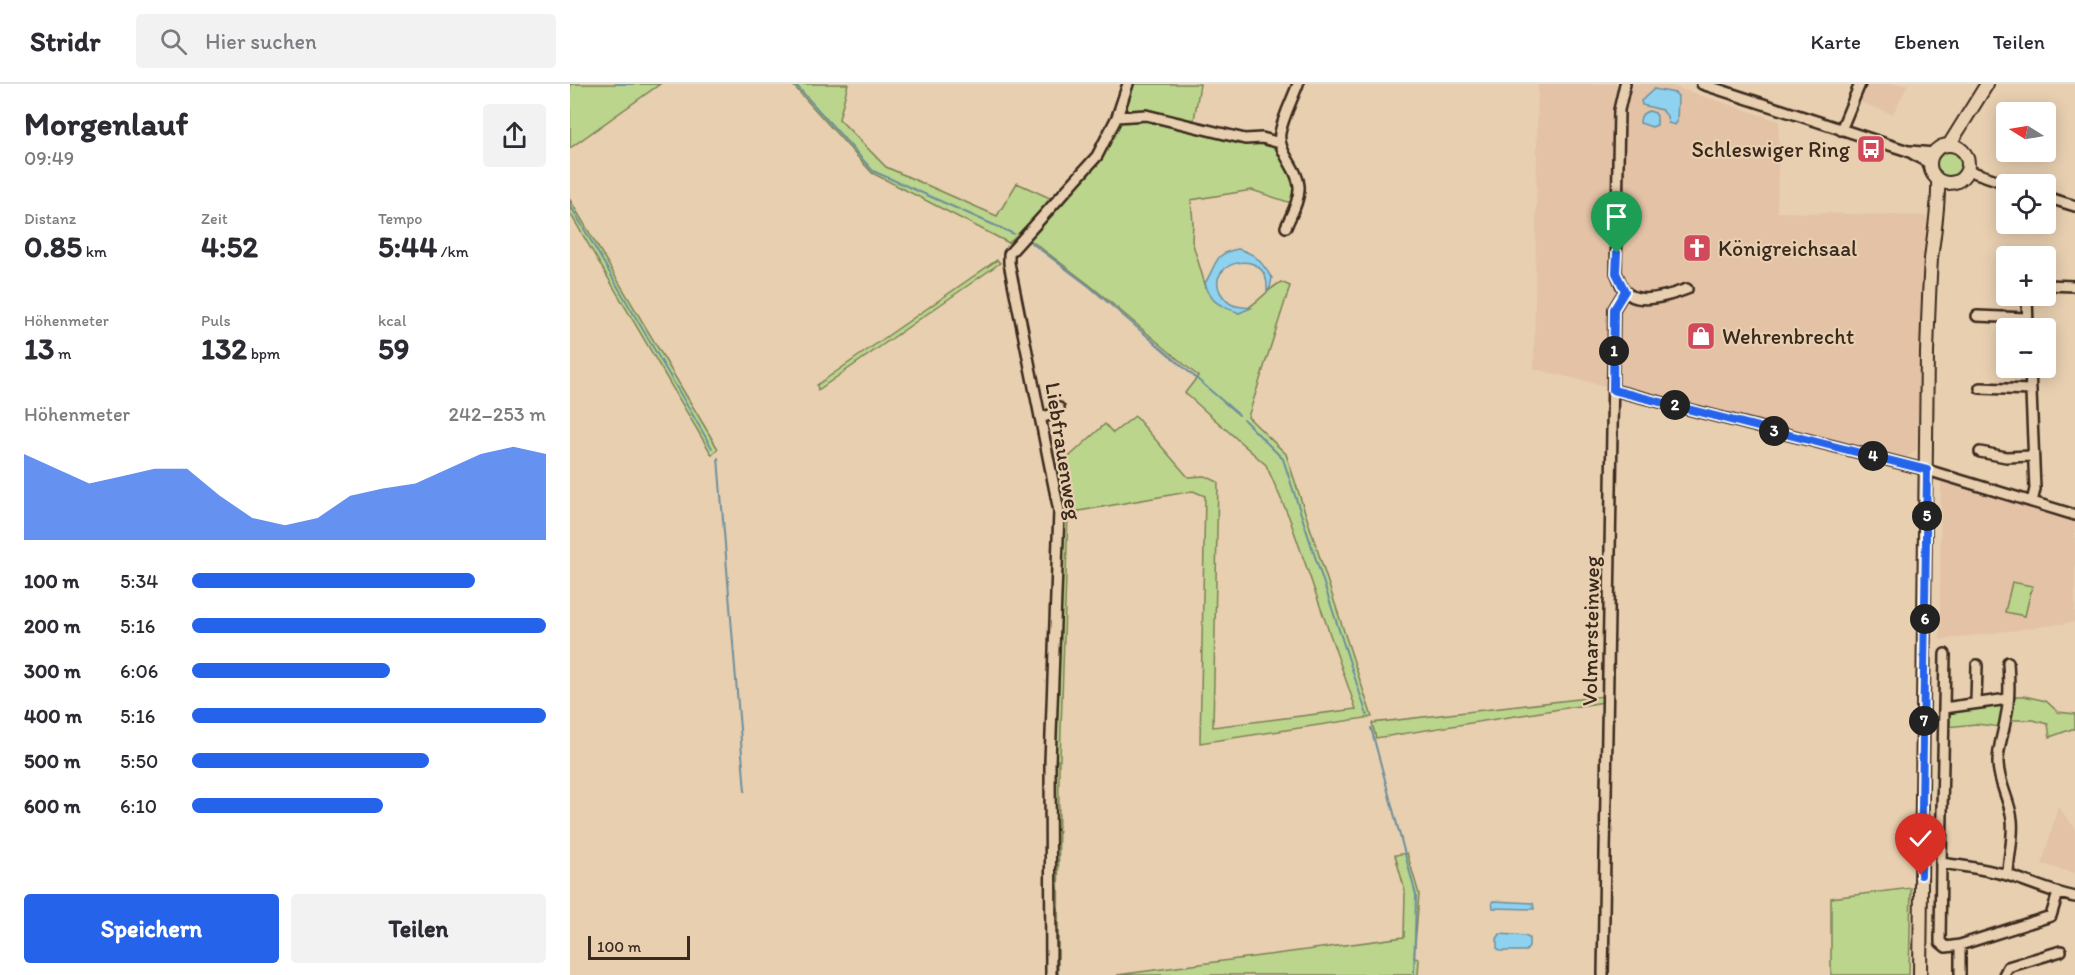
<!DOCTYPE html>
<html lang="de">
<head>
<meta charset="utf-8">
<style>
  :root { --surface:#fff; --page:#f2f2f3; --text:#2b2b33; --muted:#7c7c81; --line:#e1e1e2; --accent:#2563eb }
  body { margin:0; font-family:Itim,sans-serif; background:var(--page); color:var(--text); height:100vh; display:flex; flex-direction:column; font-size:22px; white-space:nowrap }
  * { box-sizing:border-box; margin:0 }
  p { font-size:20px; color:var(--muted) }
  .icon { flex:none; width:33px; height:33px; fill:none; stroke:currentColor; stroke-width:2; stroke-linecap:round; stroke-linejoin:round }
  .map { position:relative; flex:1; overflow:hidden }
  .drawer { display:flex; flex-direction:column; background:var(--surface); width:570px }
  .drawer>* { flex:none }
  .needle { width:39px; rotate:281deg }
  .buttons { position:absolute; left:1426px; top:18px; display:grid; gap:12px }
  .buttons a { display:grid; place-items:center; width:60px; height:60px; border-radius:6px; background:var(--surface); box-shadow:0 3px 15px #0003; font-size:30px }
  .scale { position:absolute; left:18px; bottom:15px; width:102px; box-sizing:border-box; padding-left:6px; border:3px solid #3b2a1e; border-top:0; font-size:16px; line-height:21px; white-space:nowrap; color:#3b2a1e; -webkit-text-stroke:4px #e8cfb0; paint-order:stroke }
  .pin { position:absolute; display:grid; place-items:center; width:51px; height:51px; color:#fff; margin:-62px -26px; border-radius:50% 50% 50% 0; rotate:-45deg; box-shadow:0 0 6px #0007 }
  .pin .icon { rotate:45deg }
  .km { position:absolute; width:30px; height:30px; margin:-15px; border-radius:50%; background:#222; color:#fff; font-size:16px; line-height:30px; text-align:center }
  .round { display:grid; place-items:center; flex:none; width:63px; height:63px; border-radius:6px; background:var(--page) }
  .summary { display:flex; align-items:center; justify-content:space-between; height:102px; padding:0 24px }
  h1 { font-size:33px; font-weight:800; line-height:45px }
  .figures { display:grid; grid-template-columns:repeat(3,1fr); gap:9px; height:102px; padding:6px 24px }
  .figures div { display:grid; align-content:center }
  .figures b { font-size:30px; font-weight:800 }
  .figures small { font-size:16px; font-weight:400 }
  .figures p { font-size:16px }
  .chart { height:168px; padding:12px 24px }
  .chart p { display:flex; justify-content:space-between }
  .chart svg { width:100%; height:108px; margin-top:6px; fill:var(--accent); opacity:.7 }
  .action { display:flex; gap:12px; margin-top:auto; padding:12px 24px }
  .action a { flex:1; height:69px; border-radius:6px; background:var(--accent); color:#fff; font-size:24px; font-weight:800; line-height:69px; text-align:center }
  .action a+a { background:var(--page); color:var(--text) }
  ul { padding:0 24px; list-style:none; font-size:20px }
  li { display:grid; grid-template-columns:96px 72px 1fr; align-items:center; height:45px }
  li i { height:15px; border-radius:8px; background:var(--accent) }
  header { display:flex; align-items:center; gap:36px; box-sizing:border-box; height:84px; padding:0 30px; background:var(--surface); border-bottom:2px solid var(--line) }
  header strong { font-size:28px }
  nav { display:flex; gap:33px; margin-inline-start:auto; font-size:21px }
  .search { width:420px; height:54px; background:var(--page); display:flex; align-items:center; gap:15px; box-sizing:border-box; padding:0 21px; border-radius:6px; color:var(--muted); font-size:22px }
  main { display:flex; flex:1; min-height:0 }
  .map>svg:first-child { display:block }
  .built { fill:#e3c2a6 }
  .green { fill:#bbd58c; stroke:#7b8055; stroke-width:1.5 }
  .water { fill:#8ed2f0; stroke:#6d8f9c; stroke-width:1.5 }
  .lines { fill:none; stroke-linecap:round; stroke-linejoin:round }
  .stream { stroke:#6d8f9c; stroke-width:2 }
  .minor-casing { stroke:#3b2a1e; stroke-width:14 }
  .major-casing { stroke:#3b2a1e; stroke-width:16 }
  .minor { stroke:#e8cfb0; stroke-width:9 }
  .major { stroke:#e8cfb0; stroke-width:12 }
  .route-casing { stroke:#fff; stroke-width:12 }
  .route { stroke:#2563eb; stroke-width:8 }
  .labels { text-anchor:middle; stroke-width:4.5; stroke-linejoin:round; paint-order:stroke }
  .poi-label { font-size:22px; fill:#3b2a1e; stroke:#e8cfb0; text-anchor:start }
  .street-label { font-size:22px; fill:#3b2a1e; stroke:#e8cfb0 }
</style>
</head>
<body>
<header>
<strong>Stridr</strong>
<div class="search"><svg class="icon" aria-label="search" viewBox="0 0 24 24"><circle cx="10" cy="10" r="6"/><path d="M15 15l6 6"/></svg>Hier suchen</div>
<nav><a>Karte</a><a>Ebenen</a><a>Teilen</a></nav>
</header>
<main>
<section class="drawer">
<div class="summary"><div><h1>Morgenlauf</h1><p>09:49</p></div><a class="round"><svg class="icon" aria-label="share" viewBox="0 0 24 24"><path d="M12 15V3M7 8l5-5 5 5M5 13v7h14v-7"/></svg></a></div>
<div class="figures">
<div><p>Distanz</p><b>0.85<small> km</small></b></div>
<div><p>Zeit</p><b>4:52</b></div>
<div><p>Tempo</p><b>5:44<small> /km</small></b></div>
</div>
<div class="figures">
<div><p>Höhenmeter</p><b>13<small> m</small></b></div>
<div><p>Puls</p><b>132<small> bpm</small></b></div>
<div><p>kcal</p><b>59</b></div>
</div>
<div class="chart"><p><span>Höhenmeter</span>242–253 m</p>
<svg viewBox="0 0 160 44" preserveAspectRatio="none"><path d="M0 44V9L10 15L20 21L30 18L40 15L50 15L60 26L70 35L80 38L90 35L100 26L110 23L120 21L130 15L140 9L150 6L160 9V44z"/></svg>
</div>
<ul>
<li><b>100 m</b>5:34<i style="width:80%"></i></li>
<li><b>200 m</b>5:16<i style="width:100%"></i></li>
<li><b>300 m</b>6:06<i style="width:56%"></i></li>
<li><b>400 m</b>5:16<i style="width:100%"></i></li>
<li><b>500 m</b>5:50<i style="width:67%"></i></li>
<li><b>600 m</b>6:10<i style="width:54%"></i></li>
</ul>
<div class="action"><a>Speichern</a><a>Teilen</a></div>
</section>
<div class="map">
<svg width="1505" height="891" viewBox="0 0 1505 891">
  <rect width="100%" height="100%" fill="#e8cfb0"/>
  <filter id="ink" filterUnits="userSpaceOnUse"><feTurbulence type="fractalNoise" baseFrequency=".0167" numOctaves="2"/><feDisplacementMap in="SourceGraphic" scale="12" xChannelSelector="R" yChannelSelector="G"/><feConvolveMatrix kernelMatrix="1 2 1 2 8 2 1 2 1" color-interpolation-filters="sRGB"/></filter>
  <g filter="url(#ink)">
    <path class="built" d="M968 0H1096L1209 37 1207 128 1357 132 1351 210 1347 365 1335 375 1203 341 964 285Z
      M1296 0H1338L1323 30 1287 17Z
      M1371 396 1484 432 1505 437V538L1370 556Z
      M1488 723 1505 744V789L1472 780Z"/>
    <path class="green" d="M0 0H90L0 64Z
      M222 0H278L269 35 316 83 427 132 447 99 482 115 439 159 302 89Z
      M559 0H630L623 42 577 30 548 33Z
      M576 32 703 56 727 94 724 120 682 106 621 116 623 139 622 157 637 207 669 229C686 222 695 207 711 198L720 202 678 333 716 370 802 633 630 659 635 412 623 407 498 429 490 676 481 677 490 427 482 385 490 381 535 340 543 349 565 332 618 393 635 392 648 398 643 643 786 625 719 433 696 381 615 309 628 292 521 202 459 155 529 73 548 35Z
      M1365 80a15 15 0 1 1 30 0a15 15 0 1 1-30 0Z
      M0 116 148 365 142 371 0 129Z
      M427 176 430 179 248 306 247 301Z
      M1442 498 1462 502 1455 532 1435 528Z
      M1034 612V618L806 654 802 639Z
      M1441 612H1454L1476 617 1488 628 1505 630V645H1502L1480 653 1478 640 1463 636H1438Z
      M1429 619 1433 621 1434 624 1431 643 1406 640 1377 643 1378 629 1380 626Z
      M489 678 488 891H481V679Z
      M837 769 849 810 844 874 849 875 848 891H547L834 853 835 807 825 771Z
      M1341 804 1339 891H1261V814Z"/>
    <path class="water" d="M1084 5 1105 9 1108 12 1107 38 1105 41 1098 39 1097 32 1092 26 1072 21 1071 17Z
      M1079 27 1085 29 1087 32V41L1082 43 1070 39C1070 32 1072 29 1079 27Z
      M668 165C687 170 691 178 702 194L700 204 697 207C700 161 635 177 650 208 653 213 657 219 663 221 668 223 676 223 681 224L669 229C650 221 641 220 635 199 647 181 643 169 668 165Z
      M923 817 963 819 964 825 923 824 922 818Z
      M930 850 955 852 959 854V863L956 867H930L927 864V855Z"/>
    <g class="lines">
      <path class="stream" d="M47 0H60
        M225 0 303 87 444 150
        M0 121 142 364
        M459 157 520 203 669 331
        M674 336 713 375 797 631
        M148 374 175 707
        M801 644 846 811 844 891"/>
      <g class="minor-casing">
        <path id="minor" d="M1055 0 1049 26 1046 189C1049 194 1051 202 1054 206 1067 223 1101 211 1117 205
          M1132 0 1338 67 1360 80
          M547 33 576 31 675 55 692 54 710 59
          M1271 46 1290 0
          M1340 67 1364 69
          M1397 86 1438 100
          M1476 113 1505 122
          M716 143C721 131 730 116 729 102 728 84 707 68 710 49 713 33 722 16 728 0
          M1476 201 1505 202
          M1457 212 1458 244
          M1407 232 1457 234
          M1460 284 1465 405 1462 418
          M1410 304 1461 306
          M1043 306 1357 386 1505 431
          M470 334 480 331 489 324
          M1410 368 1436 373 1463 372
          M1406 618 1407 581
          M1374 624 1375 570
          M1371 779 1374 624 1438 615
          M1438 791C1438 773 1444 755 1442 736 1440 716 1428 699 1428 678 1428 663 1434 647 1436 633 1440 615 1439 596 1438 578
          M1488 809 1481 832 1390 861 1376 863 1370 858 1371 779C1394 782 1415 785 1437 791 1460 798 1481 808 1505 813
          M1390 861V891
          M481 891 480 678 489 427 439 179V170L527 72 547 33 558 0
          M1033 891 1044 225 1055 207
          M1434 891 1438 883 1491 867"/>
      </g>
      <g class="major-casing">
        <path id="major" d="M1379 61 1417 0
          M1360 80a19 19 0 1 1 38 0a19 19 0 1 1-38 0Z
          M1350 891 1357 269C1358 237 1359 206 1361 175 1364 148 1369 123 1368 96"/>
      </g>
      <use href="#minor" class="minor"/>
      <use href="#major" class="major"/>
    </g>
  </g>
  <g class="lines" filter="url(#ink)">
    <g class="route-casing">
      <path id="route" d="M1047 169 1046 189 1055 207 1044 225 1043 306 1357 386 1351 791"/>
    </g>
    <use href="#route" class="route"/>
  </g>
  <defs>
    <g id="bus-square" transform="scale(1.5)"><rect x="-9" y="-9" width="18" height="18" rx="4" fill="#d1495b" stroke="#e8cfb0"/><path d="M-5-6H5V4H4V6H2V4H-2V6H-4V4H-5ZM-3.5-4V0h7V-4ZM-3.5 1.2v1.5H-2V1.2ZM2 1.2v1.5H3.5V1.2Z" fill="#fff"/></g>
    <g id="church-square" transform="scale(1.5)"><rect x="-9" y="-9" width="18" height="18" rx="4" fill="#d1495b" stroke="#e8cfb0"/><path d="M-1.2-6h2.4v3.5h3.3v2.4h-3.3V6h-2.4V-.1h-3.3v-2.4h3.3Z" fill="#fff"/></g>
    <g id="shop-square" transform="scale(1.5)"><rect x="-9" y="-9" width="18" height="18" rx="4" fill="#d1495b" stroke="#e8cfb0"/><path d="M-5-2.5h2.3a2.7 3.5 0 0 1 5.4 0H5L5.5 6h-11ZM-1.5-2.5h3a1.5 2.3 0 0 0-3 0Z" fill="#fff"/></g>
  </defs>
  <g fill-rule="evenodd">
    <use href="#bus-square" x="1301" y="65"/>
    <use href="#church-square" x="1127" y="164"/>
    <use href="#shop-square" x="1131" y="252"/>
  </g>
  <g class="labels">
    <g class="poi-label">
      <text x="1280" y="73" text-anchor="end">Schleswiger Ring</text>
      <text x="1148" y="172">Königreichsaal</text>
      <text x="1152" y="260">Wehrenbrecht</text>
    </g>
    <g class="street-label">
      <text transform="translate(494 367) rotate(81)" y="8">Liebfrauenweg</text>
      <text transform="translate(1020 547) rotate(-89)" y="8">Volmarsteinweg</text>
    </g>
  </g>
</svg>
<div class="buttons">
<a><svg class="needle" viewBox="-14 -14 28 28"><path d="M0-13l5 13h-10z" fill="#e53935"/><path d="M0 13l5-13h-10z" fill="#7c7c81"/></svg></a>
<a><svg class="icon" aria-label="locate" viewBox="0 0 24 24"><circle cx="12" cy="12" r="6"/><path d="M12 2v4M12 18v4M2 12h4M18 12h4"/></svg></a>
<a>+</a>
<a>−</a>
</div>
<div class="scale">100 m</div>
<div class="pin" style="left:1047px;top:169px;background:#1e9e55"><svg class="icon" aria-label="arrive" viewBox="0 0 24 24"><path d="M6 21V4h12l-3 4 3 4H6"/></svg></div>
<div class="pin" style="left:1351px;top:791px;background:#d93025"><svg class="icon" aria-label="check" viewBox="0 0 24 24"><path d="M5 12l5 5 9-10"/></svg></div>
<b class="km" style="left:1044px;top:267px">1</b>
<b class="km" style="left:1105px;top:321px">2</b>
<b class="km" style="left:1204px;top:347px">3</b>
<b class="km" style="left:1303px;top:372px">4</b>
<b class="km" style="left:1357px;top:432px">5</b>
<b class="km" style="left:1355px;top:535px">6</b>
<b class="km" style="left:1354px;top:637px">7</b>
</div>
</main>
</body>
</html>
